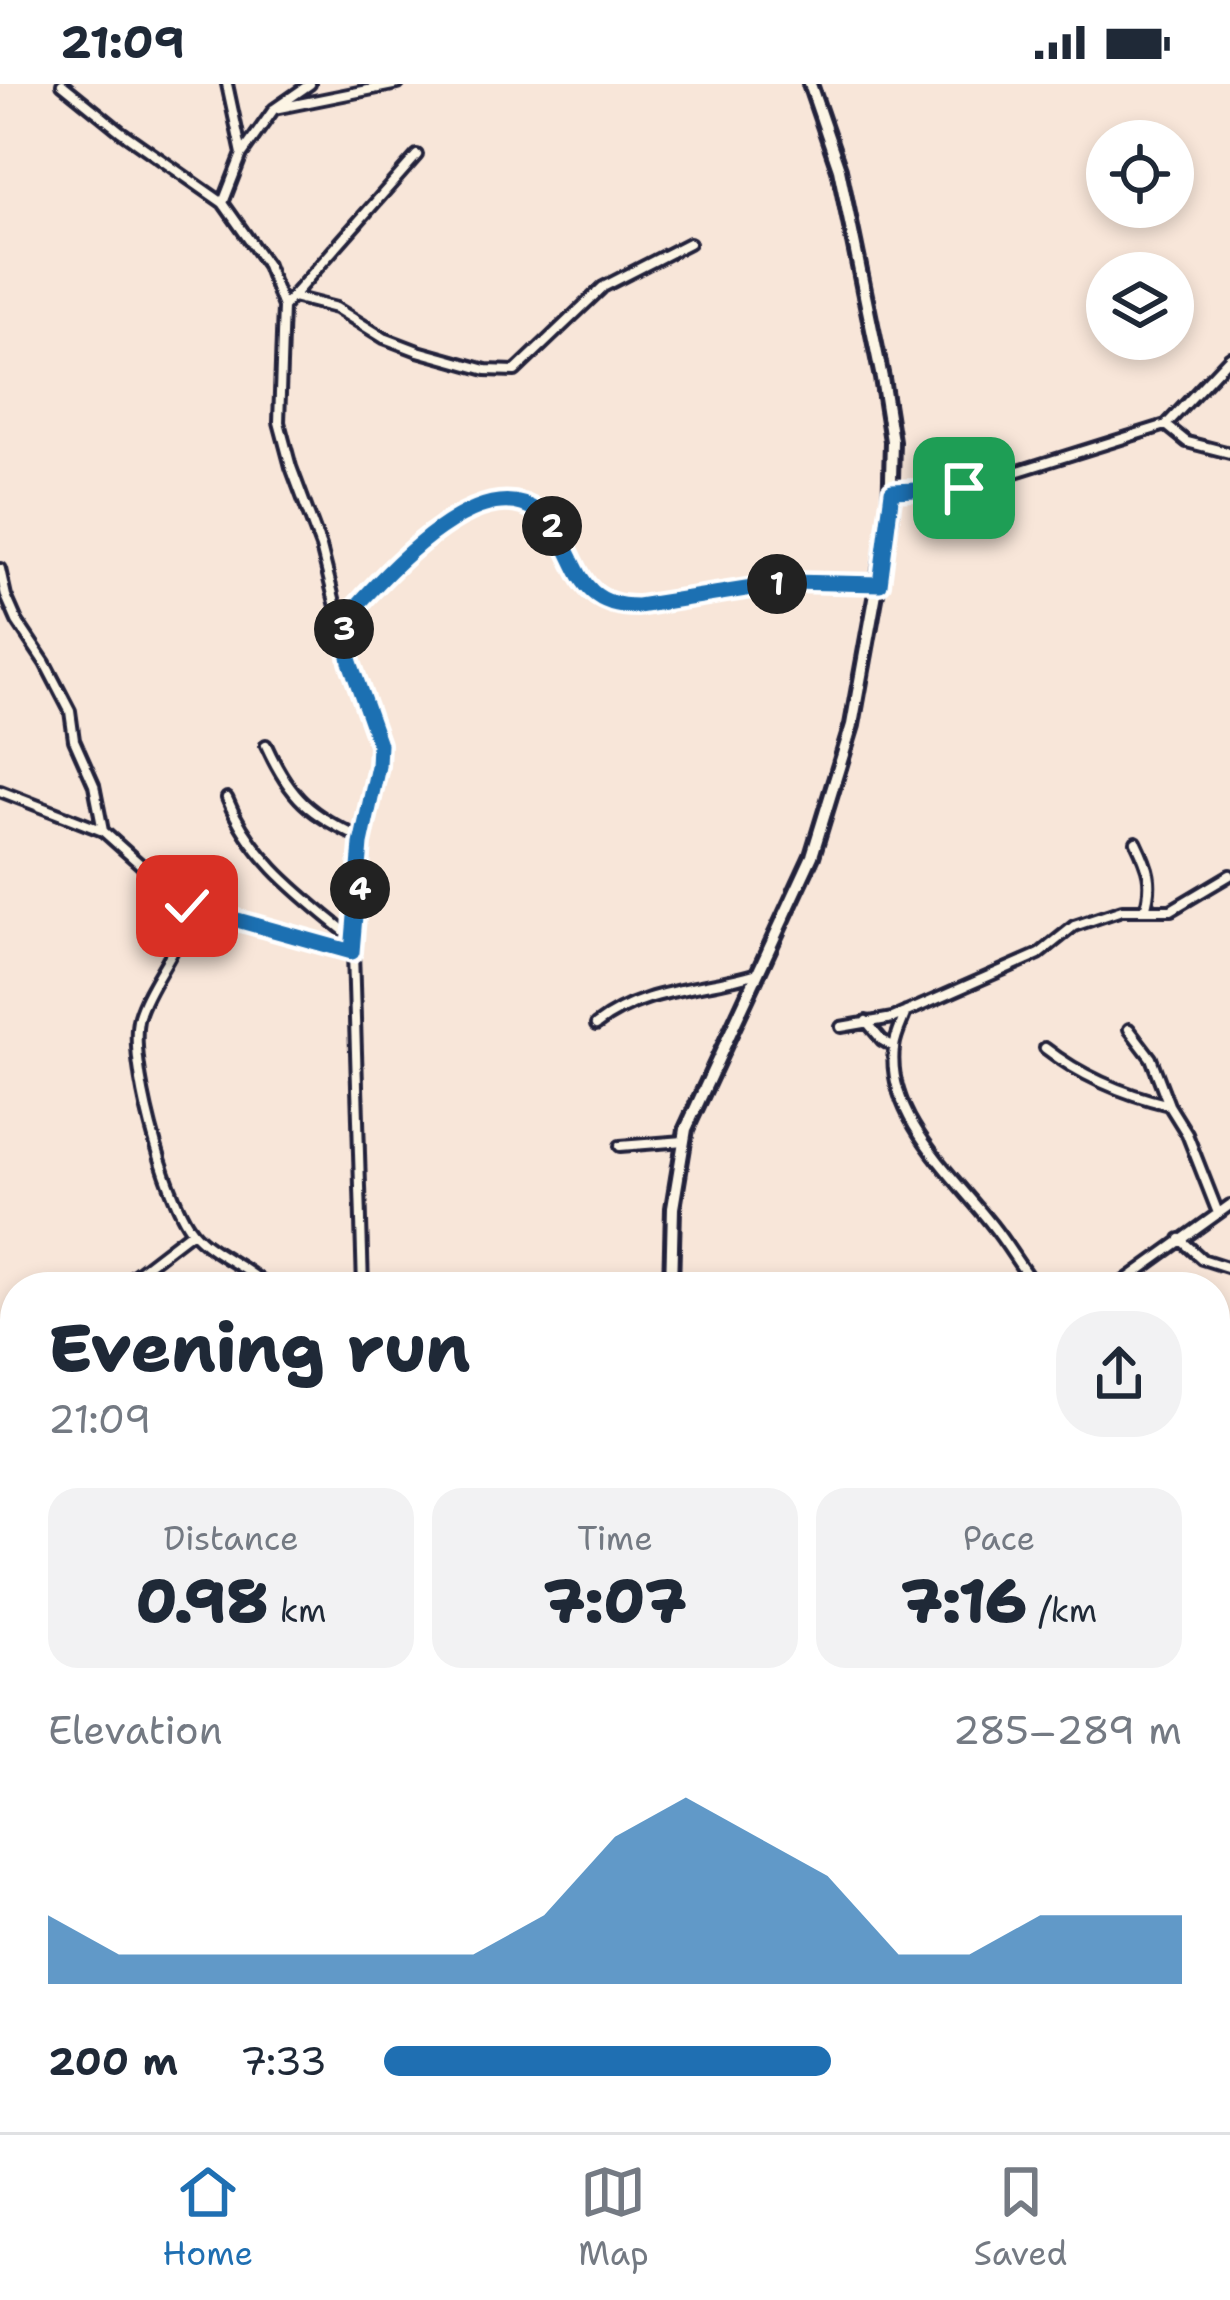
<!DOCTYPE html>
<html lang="en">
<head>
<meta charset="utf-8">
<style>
  :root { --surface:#fff; --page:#f2f2f3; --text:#1f2937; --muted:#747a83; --line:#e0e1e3; --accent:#1f6fb2 }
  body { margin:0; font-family:"Shantell Sans",sans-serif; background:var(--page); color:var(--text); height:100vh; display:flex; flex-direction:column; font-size:45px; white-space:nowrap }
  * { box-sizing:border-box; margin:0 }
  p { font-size:39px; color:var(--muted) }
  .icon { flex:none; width:66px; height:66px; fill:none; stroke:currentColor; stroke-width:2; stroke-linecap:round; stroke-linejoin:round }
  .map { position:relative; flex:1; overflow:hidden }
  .panel { position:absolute; left:0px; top:1188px; width:1230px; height:861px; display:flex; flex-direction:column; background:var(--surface); border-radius:48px 48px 0 0; box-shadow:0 6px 18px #0003 }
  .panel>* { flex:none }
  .buttons { position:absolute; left:1086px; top:36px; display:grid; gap:24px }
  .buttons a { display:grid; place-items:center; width:108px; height:108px; border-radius:50%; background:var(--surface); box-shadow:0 6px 18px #0003; font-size:60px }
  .pin { position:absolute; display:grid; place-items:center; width:102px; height:102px; color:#fff; margin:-51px; border-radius:24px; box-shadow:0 6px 18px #0006 }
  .km { position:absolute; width:60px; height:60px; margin:-30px; border-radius:50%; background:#222; color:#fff; font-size:33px; line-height:60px; text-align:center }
  .round { display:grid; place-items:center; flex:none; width:126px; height:126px; border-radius:48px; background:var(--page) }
  .head { display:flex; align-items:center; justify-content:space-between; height:204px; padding:0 48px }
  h1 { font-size:66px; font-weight:800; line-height:90px }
  .metrics { display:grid; grid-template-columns:repeat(3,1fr); gap:18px; height:204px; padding:12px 48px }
  .metrics div { display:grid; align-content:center; border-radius:30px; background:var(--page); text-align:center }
  .metrics b { font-size:60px; font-weight:800 }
  .metrics small { font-size:33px; font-weight:400 }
  .metrics p { font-size:33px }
  .chart { height:336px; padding:24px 48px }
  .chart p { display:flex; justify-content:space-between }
  .chart svg { width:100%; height:216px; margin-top:12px; fill:var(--accent); opacity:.7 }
  ul { padding:0 48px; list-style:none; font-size:39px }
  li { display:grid; grid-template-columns:192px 144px 1fr; align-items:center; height:90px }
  li i { height:30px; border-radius:15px; background:var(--accent) }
  .status { display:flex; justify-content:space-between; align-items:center; height:84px; padding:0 60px; background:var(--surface); direction:ltr }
  .status svg { height:33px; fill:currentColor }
  .tabs { display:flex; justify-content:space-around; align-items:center; height:168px; border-top:3px solid var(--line); background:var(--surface); font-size:33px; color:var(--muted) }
  .tabs a { display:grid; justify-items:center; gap:6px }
  .tabs .active { color:var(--accent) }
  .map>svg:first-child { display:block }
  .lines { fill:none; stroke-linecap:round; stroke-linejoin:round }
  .street-casing { stroke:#22223b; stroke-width:16 }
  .secondary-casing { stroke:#22223b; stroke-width:20 }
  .street { stroke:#fcf5e5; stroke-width:8 }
  .secondary { stroke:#fcf5e5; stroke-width:10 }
  .route-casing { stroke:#fff; stroke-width:24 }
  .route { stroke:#1f6fb2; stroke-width:15 }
</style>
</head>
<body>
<div class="status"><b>21:09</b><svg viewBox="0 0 49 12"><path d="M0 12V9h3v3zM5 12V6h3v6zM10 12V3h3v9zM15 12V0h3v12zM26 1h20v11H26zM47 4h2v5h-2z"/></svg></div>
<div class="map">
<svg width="1230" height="2048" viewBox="0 0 1230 2048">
  <rect width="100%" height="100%" fill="#f8e6d9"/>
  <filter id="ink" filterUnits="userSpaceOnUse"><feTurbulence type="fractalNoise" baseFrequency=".00833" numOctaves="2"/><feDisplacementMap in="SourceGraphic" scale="24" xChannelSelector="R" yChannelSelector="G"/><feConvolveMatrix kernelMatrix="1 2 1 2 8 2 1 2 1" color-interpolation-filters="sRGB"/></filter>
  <g filter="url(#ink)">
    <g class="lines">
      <g class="street-casing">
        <path id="street" d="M62 0 120 47 223 119 267 181 283 223 279 338 291 383 321 463 350 578 379 660 378 682 361 761 353 868 363 1203
          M274 25 398 0
          M243 69 274 25 310 0
          M223 119 242 70 227 0
          M293 213 336 224 384 254 418 267 486 286 515 287 603 203 689 159
          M283 223 417 71
          M1166 341 1187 358 1230 369
          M893 407 964 404 1166 341 1230 273
          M0 485 6 512 17 537 45 579 70 627 74 656 94 701 103 747
          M343 537C382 492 490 368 551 441 583 479 577 523 638 522L790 498 880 500
          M266 661C291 716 309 729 362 755
          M0 707 103 747 187 822 353 868
          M227 714C252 777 303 813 354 855
          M1136 758C1148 783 1154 798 1145 826
          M187 822C184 864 151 893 139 932 127 974 165 1113 192 1147 212 1171 246 1181 268 1203
          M906 928C902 939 895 952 894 964 886 1033 954 1092 992 1141 1008 1161 1020 1183 1036 1203
          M866 937 882 956 894 963
          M596 941C643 904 702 906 758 889
          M841 943 893 934 1039 870 1074 842 1122 826H1171L1230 791
          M1129 945 1151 974 1169 1021
          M1045 964C1082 993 1123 1010 1169 1021L1187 1050 1218 1129
          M620 1062 684 1057
          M1180 1155 1202 1175 1230 1184
          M119 1203 192 1147
          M1116 1203 1230 1121
          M0 1322 15 1304
          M0 1713 15 1715
          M22 2048 25 2034
          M602 2048 615 2034"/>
      </g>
      <g class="secondary-casing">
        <path id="secondary" d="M671 1203 673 1124 686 1045 812 772 852 641 890 432 892 357 882 294 839 85 810 0
          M1215 1414 1230 1412
          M0 1945 15 1935
          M835 2034 837 2048"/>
      </g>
      <use href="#street" class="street"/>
      <use href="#secondary" class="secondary"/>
    </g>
  </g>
  <g class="lines" filter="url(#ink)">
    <g class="route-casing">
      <path id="route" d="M187 822 352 868 361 760 378 682 379 660 350 578 343 538C377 498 477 383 538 428 583 461 566 523 638 522L790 498 880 500 892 407 964 404"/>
    </g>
    <use href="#route" class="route"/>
  </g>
</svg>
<div class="buttons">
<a><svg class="icon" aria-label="locate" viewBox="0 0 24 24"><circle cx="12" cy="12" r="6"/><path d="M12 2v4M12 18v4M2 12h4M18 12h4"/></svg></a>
<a><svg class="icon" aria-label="layers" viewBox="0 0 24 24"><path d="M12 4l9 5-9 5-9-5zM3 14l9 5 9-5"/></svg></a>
</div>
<div class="pin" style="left:964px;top:404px;background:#1e9e55"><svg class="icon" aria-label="arrive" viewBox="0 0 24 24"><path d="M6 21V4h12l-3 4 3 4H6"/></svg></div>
<div class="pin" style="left:187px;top:822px;background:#d93025"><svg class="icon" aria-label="check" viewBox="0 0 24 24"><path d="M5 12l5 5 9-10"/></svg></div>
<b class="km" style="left:777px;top:500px">1</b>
<b class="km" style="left:552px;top:442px">2</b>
<b class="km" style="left:344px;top:545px">3</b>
<b class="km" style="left:360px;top:805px">4</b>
<section class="panel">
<div class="head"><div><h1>Evening run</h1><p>21:09</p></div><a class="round"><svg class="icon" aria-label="share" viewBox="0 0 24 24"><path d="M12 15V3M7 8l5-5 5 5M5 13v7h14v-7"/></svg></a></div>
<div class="metrics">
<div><p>Distance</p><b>0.98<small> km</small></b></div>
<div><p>Time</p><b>7:07</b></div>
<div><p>Pace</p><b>7:16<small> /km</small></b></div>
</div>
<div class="chart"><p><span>Elevation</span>285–289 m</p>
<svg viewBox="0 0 160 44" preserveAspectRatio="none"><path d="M0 44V30L10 38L20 38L30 38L40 38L50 38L60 38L70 30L80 14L90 6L100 14L110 22L120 38L130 38L140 30L150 30L160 30V44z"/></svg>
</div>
<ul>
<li><b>200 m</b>7:33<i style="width:56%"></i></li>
</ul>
</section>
</div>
<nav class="tabs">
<a class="active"><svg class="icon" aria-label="home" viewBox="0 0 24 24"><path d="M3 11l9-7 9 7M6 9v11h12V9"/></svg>Home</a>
<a><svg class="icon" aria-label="map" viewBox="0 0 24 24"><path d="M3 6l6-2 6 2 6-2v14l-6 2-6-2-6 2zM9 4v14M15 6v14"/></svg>Map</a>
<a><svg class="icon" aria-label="saved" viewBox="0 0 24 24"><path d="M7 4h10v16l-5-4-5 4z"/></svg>Saved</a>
</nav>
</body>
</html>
